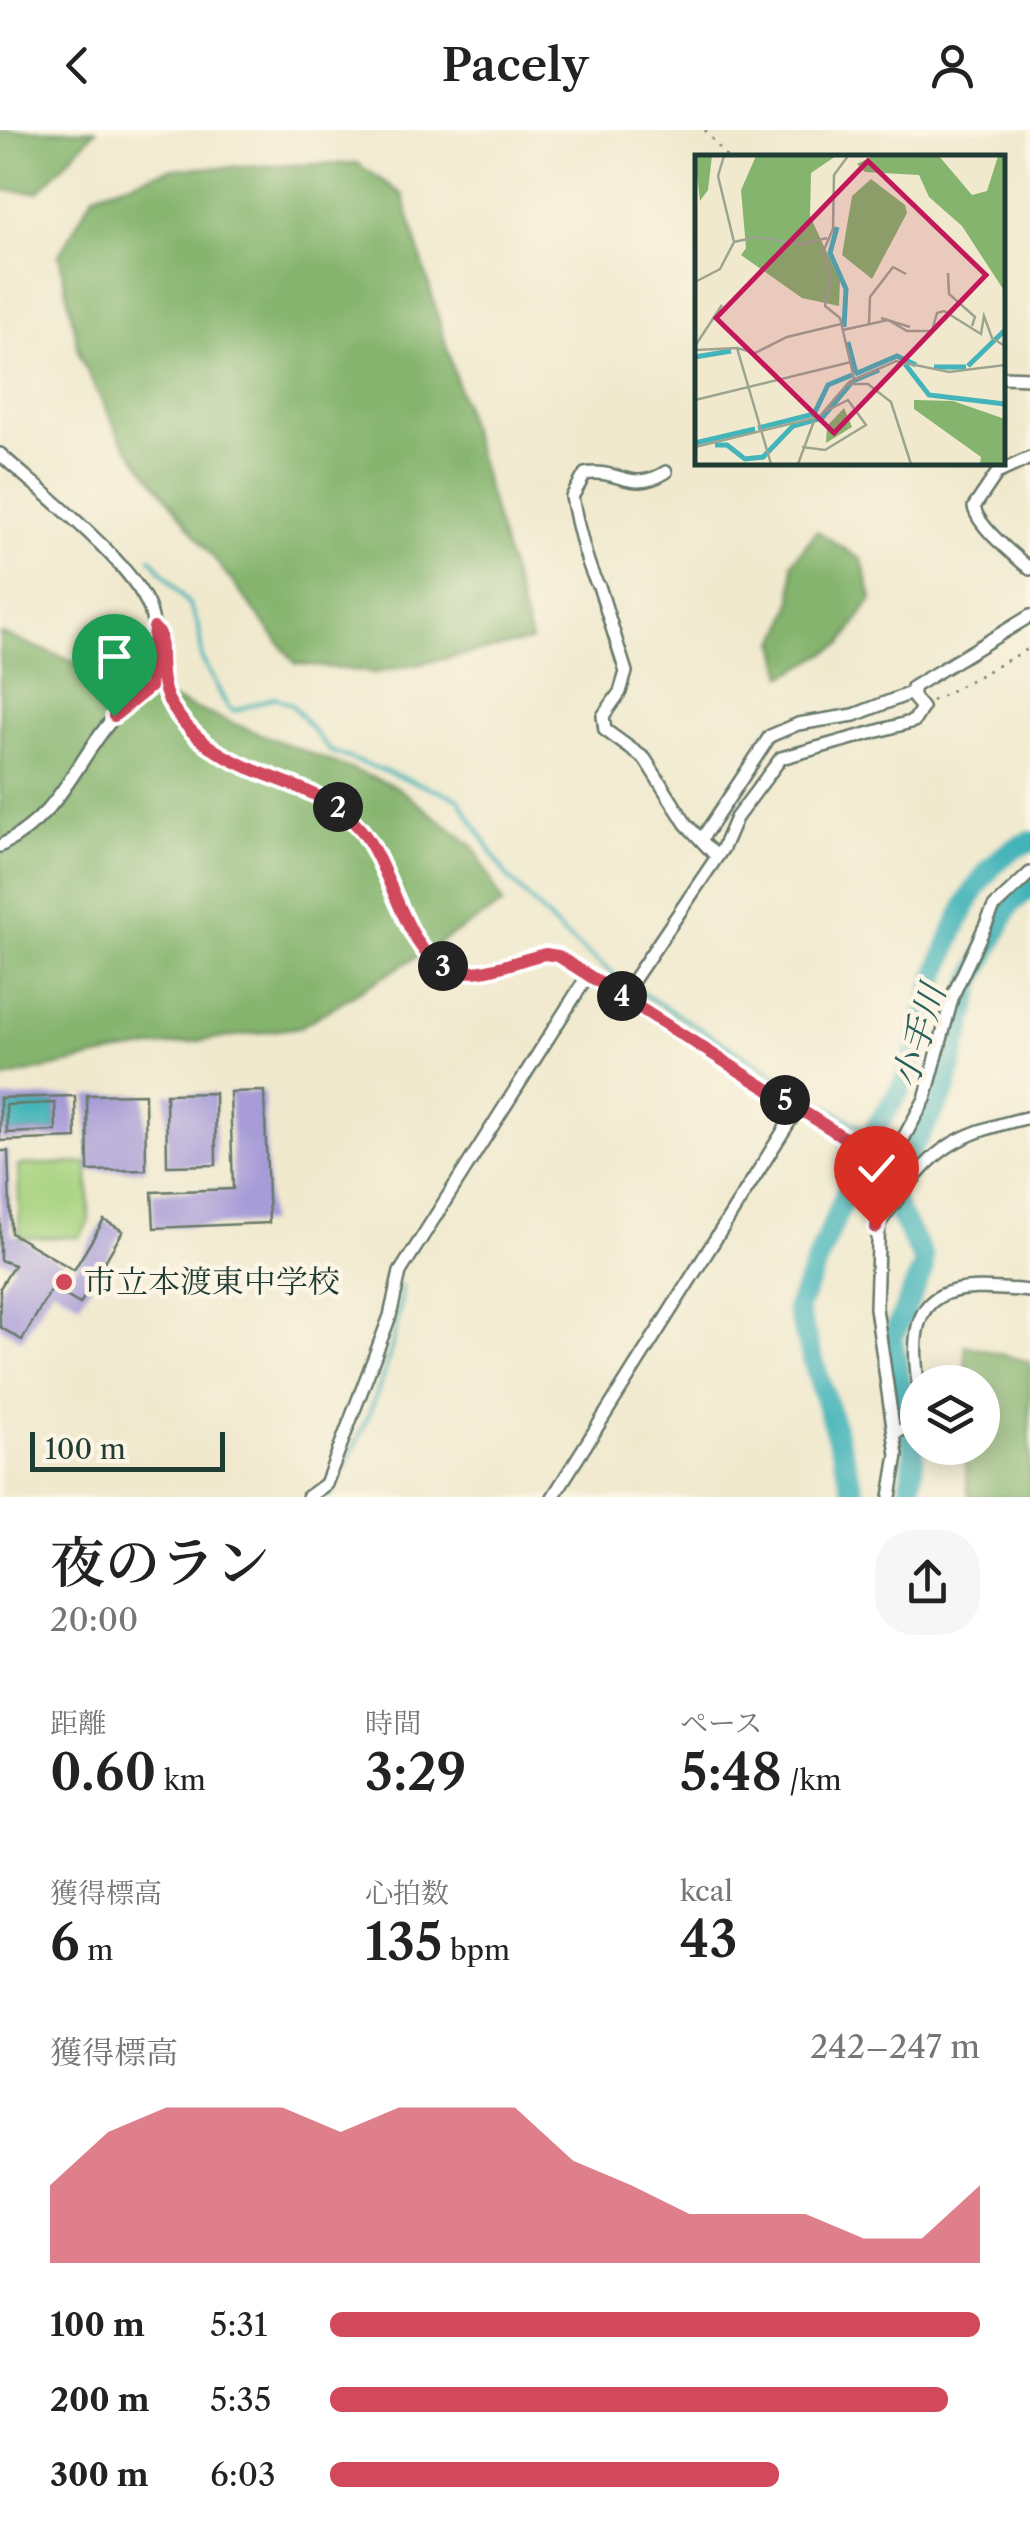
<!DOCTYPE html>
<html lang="ja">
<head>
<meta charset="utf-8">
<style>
  :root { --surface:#fff; --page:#f6f6f6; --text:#222; --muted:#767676; --accent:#d1495b }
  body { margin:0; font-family:"Libre Caslon Text","Noto Serif JP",serif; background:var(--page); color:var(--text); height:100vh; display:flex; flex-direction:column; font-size:38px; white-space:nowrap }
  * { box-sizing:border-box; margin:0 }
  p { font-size:32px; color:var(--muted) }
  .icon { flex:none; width:55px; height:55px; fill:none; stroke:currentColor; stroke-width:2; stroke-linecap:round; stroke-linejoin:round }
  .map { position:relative; height:1367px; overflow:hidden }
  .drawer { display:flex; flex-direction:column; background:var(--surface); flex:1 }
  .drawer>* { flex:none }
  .buttons { position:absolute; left:900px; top:1235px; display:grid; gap:20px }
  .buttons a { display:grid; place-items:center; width:100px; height:100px; border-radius:50%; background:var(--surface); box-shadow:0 5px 25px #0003; font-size:50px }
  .scale { position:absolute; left:30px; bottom:25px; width:195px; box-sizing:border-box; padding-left:10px; border:5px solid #1f3d34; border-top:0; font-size:28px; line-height:35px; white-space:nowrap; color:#1f3d34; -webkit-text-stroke:8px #fcf5e5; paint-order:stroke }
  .pin { position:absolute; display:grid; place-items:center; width:85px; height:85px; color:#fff; margin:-102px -42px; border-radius:50% 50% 50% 0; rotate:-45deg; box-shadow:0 0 10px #0007 }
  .pin .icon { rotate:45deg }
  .km { position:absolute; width:50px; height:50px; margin:-25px; border-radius:50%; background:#222; color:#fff; font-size:28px; line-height:50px; text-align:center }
  .round { display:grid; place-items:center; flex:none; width:105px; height:105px; border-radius:40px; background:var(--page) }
  .head { display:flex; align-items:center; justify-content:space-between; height:170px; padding:0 50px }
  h1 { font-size:55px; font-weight:600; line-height:75px }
  .figures { display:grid; grid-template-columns:repeat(3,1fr); gap:15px; height:170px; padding:10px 50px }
  .figures div { display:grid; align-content:center }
  .figures b { font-size:50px; font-weight:600 }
  .figures small { font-size:28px; font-weight:400 }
  .figures p { font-size:28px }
  .chart { height:280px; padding:20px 50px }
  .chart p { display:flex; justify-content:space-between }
  .chart svg { width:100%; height:180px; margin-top:10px; fill:var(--accent); opacity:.7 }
  ul { padding:0 50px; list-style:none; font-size:32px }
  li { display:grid; grid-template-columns:160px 120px 1fr; align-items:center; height:75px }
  li i { height:25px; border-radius:12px; background:var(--accent) }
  header { display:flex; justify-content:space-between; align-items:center; height:130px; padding:0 50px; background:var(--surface); font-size:45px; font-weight:600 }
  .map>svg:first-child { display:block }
  .green { fill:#a6d27e; stroke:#628859; stroke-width:2.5 }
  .forest { fill:#84b46d; stroke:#527850; stroke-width:2.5 }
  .water { fill:#43b4b9; stroke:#317876; stroke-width:2.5 }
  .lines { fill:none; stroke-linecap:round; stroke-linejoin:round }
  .stream { stroke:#43b4b9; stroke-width:4 }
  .river { stroke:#43b4b9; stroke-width:22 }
  .building { fill:#a79cd7; fill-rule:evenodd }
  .street-casing { stroke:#68796a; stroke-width:16 }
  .path { stroke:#68796a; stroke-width:2.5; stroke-dasharray:2.5 8; stroke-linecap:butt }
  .street { stroke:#fff; stroke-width:11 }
  .route-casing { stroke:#fff; stroke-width:20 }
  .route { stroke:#d1495b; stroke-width:12 }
  .poi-dot { fill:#d1495b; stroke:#fcf5e5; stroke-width:4 }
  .labels { text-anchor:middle; stroke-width:9; stroke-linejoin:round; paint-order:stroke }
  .poi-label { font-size:32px; fill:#1f3d34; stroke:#fcf5e5; text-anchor:start }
  .water-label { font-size:35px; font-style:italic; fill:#2a615c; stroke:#fcf5e5 }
  .inset-river { fill:none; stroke:#43b4b9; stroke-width:5 }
  .inset-road { fill:none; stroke:#9ca490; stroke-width:2.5 }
  .view { fill:#c2185b; fill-opacity:0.15; stroke:#c2185b; stroke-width:5 }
  .inset-edge { fill:none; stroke:#1f3d34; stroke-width:5 }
</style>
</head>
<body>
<header><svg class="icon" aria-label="back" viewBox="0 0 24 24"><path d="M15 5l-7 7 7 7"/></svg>Pacely<svg class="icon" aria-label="person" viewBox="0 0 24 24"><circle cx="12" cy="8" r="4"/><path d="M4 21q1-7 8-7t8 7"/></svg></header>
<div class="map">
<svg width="1030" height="1367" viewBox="0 0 1030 1367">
  <rect width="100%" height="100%" fill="#fcf5e5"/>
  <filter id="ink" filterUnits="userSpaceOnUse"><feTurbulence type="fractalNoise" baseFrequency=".01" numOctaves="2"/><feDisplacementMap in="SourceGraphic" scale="20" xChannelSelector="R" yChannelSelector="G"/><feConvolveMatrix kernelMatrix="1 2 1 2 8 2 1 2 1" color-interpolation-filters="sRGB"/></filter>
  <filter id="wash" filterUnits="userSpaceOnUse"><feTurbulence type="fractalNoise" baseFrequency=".0048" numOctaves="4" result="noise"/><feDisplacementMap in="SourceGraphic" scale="40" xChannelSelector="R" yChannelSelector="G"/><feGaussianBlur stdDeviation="2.25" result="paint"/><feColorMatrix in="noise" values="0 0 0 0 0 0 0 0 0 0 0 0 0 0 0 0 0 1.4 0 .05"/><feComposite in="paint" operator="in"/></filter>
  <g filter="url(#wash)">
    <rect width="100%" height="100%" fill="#f0e9ce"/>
    <path class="green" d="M88 1033 89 1091 80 1107 20 1108 18 1035Z"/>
    <path class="forest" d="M0 0H96L38 62 0 60Z
      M357 33 403 65 531 511 375 543 295 533 120 307 80 227 59 125 94 64 170 39Z
      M817 401 862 430 872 469 842 514 784 546 776 512C792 485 795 465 792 433Z
      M0 503 397 657 473 716 503 774 300 897 120 922 0 949Z
      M965 1215 1030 1232V1367H969L964 1318H982V1252H966Z"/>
    <path class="water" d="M55 973 56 1001 7 1003 6 975Z"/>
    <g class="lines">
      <path class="stream" d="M151 428 190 476 199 497 202 529 227 576 234 581 275 567 292 575 330 621 458 668 506 745 563 804 622 851
        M635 859 872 1004
        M494 1004 588 856
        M329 1367C363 1305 396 1228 402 1157"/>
      <path class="river" d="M869 1010C880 988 899 967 908 943 929 880 957 732 1030 712
        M856 1367 797 1179 860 1030
        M910 1367 914 1323 892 1209 923 1138V1128L891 1068 892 1052 945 961 973 851 1010 774 1030 757"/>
    </g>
    <g id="blocks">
      <path class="building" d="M264 961 269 1093 154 1098 152 1062 233 1059 230 962Z
        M215 963 216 1035 167 1036 166 964Z
        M145 964 146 1040 88 1041 87 965Z
        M75 966 76 1008 0 1011V968ZM55 973 56 1001 7 1003 6 975Z
        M0 1021H8L11 1103 74 1140 104 1090 123 1101 80 1174 52 1158 22 1210 0 1197V1158L14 1135 0 1130Z"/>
    </g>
  </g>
  <g filter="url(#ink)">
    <use href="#blocks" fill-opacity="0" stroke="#68796a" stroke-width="2.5"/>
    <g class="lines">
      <g class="street-casing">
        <path id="street" d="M1002 247 1030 248
          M0 324C38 359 134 433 150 480 157 502 155 534 150 557 140 569 125 575 114 587 73 635 62 684 0 716
          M1030 328 997 343 974 377C978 397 1015 426 1030 439
          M666 342C630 364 619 338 585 344L572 367C576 388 588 443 599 456L626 542 620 562 603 586 605 600 645 629 686 694 716 726
          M154 498 160 504C162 524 159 552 169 571 217 656 309 637 361 700 389 733 406 819 442 836 476 852 511 831 545 824L558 826 886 1034
          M701 710 770 606 798 594 854 585 911 563
          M622 867 723 718 736 688 781 628 914 591 922 578 913 567V557L1030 486
          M877 1096C932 1024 938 1008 1030 987
          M918 1252C904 1153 950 1154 1030 1161
          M896 1303 918 1291
          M308 1367 326 1354 390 1186 400 1142 588 845
          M553 1367 798 978
          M890 1367 897 1325 876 1178 880 1051 925 969 953 865 994 777 1030 743"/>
      </g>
      <path class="path" d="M705 0 727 28
        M932 571 1030 518"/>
      <use href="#street" class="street"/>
    </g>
  </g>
  <g class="lines" filter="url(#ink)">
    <g class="route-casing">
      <path id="route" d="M114 586 150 557 154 498 160 504C162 524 159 552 169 571 217 656 309 637 361 700 389 733 406 819 442 836 476 852 512 831 545 824L558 826 886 1034 876 1098"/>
    </g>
    <use href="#route" class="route"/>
  </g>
  <circle class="poi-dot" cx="64" cy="1152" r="10"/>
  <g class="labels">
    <g class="poi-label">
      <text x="84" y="1163">市立本渡東中学校</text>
    </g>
    <g class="water-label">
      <text transform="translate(919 906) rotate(-73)" y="12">小手川</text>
    </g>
  </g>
  <g transform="translate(695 25)">
    <rect width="310" height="310" fill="#f0e9ce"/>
    <path d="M0 1H17L13 35 5 46ZM61 1H141L116 18 115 61 145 126 144 151 107 143 46 100 51 93 46 35ZM178 1H244L277 40 292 36 303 1H310V137L267 71 234 42 224 20 170 17 162 9ZM176 24 210 50 212 58 177 124 147 100 157 41ZM219 245 258 246 310 264V309H285L286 302 219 254ZM149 253 157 272 131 288 132 271Z" fill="#84b46d"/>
    <path class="inset-river" d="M142 72 135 98 151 134 149 172M153 187 161 218M0 202 36 196M210 209 234 240 310 249M273 211 310 175M239 212H271M160 219 202 201 221 210M63 273 119 259 133 230 157 220M0 288 60 274M20 290H32L50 304 68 302 98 271 127 263 158 226 184 215"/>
    <path class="inset-road" d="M153 1 139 20 138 74 128 97 136 121 130 151 145 163 159 223M39 87 61 82 107 89 132 83M0 96V127M253 118 254 139 280 162 277 171M0 127 25 114 39 87 23 21 29 1M186 163 215 172M174 169 175 142 198 112 211 119M148 175 193 165 212 176H237L242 158 249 156 286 179 289 161 297 183 310 191M0 191 27 150M42 193 60 198 92 182 146 169M0 195 42 193 76 309M153 229H173L196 247 216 309M0 245 156 207M0 292 124 262 154 227 201 206 254 217 310 210M107 292 130 295 171 270 153 245 131 256M103 309 119 266"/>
    <path class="view" d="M173 6 291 120 139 278 21 163Z"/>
    <rect width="310" height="310" class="inset-edge"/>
  </g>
</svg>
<div class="buttons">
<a><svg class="icon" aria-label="layers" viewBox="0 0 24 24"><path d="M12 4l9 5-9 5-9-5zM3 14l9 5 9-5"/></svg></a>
</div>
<div class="scale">100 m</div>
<div class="pin" style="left:114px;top:586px;background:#1e9e55"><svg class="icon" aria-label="arrive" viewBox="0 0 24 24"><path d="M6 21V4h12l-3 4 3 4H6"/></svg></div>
<div class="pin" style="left:876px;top:1098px;background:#d93025"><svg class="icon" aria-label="check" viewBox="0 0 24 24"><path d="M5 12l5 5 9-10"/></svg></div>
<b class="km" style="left:338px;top:677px">2</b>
<b class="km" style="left:443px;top:836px">3</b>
<b class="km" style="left:622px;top:866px">4</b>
<b class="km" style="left:785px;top:970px">5</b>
</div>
<section class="drawer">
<div class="head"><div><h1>夜のラン</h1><p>20:00</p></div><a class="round"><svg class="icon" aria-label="share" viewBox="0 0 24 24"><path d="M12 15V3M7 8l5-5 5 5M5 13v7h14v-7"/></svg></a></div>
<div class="figures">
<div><p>距離</p><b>0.60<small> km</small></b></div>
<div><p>時間</p><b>3:29</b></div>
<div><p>ペース</p><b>5:48<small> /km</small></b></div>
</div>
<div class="figures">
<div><p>獲得標高</p><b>6<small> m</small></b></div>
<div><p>心拍数</p><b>135<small> bpm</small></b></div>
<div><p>kcal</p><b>43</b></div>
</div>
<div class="chart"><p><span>獲得標高</span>242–247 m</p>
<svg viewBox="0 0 160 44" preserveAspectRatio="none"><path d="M0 44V25L10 12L20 6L30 6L40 6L50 12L60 6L70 6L80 6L90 19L100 25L110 32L120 32L130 32L140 38L150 38L160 25V44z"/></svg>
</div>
<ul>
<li><b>100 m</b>5:31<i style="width:100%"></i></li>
<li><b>200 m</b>5:35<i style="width:95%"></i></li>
<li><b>300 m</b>6:03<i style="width:69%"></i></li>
</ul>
</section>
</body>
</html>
